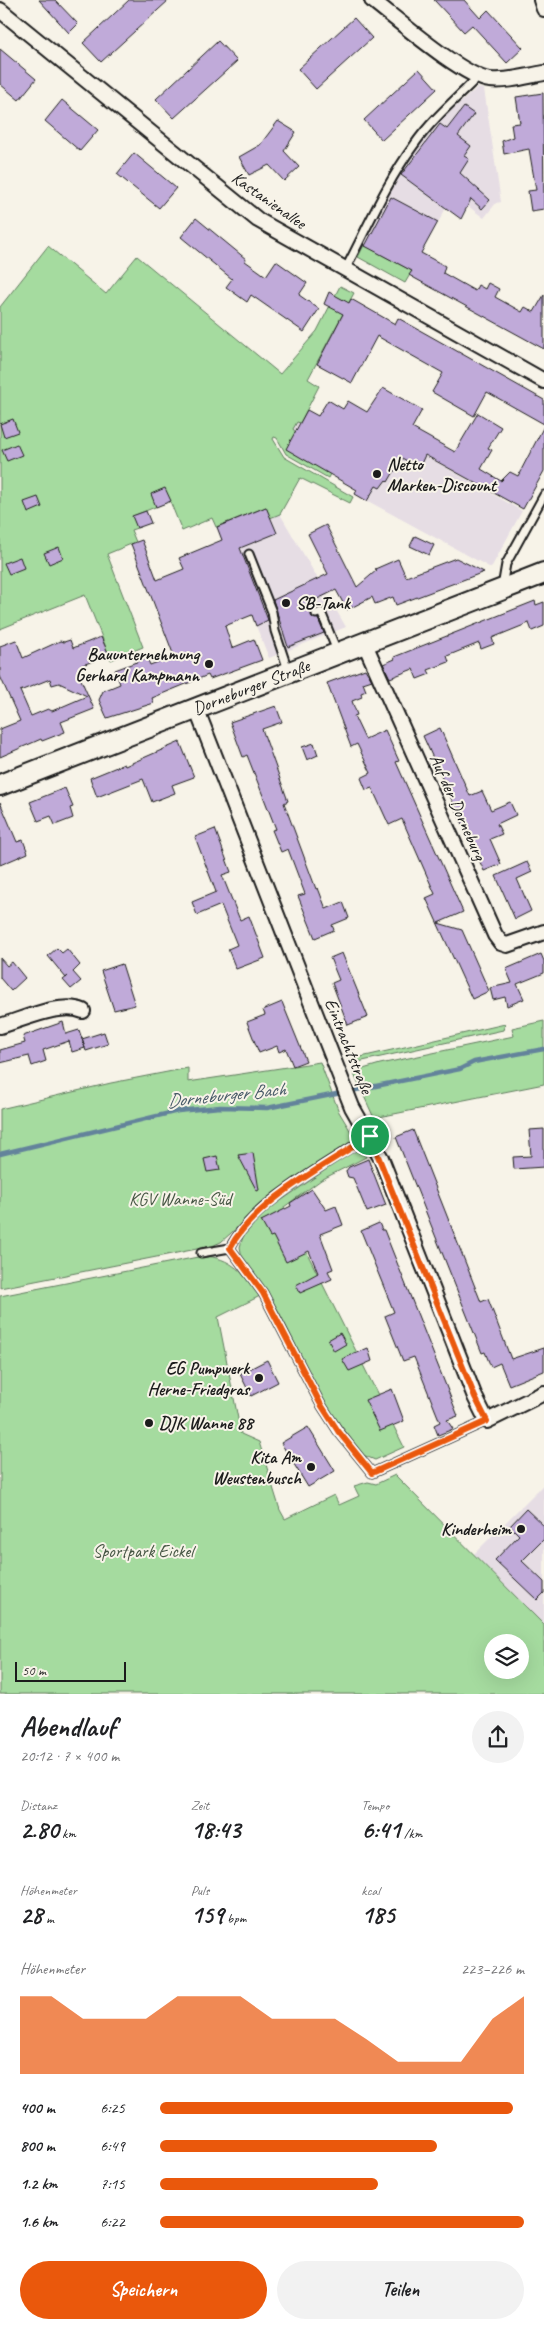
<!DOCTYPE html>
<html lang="de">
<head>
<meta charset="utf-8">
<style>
  :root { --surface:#fff; --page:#f2f2f2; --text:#202124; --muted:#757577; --accent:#ea580c }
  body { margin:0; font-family:Caveat,sans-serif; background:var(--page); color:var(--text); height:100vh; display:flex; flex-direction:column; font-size:19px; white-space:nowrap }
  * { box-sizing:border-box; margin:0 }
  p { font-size:16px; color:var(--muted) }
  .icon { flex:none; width:28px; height:28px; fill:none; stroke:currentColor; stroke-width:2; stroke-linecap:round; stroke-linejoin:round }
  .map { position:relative; height:1694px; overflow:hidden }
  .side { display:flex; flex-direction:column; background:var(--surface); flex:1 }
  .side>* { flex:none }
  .buttons { position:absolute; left:484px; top:1634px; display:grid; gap:10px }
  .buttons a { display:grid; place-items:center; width:45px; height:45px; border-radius:50%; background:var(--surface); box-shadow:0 5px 20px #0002; font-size:25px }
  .scale { position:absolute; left:15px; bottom:12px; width:111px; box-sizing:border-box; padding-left:5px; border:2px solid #1c1c1c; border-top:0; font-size:14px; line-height:18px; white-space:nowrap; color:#1c1c1c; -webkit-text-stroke:4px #f7f3e8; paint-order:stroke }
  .pin { position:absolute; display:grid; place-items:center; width:42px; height:42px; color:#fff; margin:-21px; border:2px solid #fff; border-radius:50%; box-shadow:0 1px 5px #0007 }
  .round { display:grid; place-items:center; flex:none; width:52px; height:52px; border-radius:26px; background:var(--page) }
  .overview { display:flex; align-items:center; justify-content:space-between; height:85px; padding:0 20px }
  h1 { font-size:28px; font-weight:700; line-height:38px }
  .metrics { display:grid; grid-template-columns:repeat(3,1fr); gap:8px; height:85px; padding:5px 20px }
  .metrics div { display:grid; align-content:center }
  .metrics b { font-size:25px; font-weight:700 }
  .metrics small { font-size:14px; font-weight:400 }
  .metrics p { font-size:14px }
  .chart { height:140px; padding:10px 20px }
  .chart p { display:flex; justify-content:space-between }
  .chart svg { width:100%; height:90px; margin-top:5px; fill:var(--accent); opacity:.7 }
  .primary-button { display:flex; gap:10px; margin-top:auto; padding:10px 20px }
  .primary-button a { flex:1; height:58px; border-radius:30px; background:var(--accent); color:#fff; font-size:20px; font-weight:700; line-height:58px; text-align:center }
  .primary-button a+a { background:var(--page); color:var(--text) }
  ul { padding:0 20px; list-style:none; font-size:16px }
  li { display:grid; grid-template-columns:80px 60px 1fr; align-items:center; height:38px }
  li i { height:12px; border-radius:6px; background:var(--accent) }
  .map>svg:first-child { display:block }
  .built { fill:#e6dde4 }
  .green { fill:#a5db9f; stroke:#607c5e; fill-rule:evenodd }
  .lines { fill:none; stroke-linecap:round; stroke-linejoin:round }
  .stream { stroke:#63839b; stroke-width:4.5 }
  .building { fill:#c0aad9; stroke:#1c1c1c; fill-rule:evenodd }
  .lane-casing { stroke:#1c1c1c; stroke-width:11 }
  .street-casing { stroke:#1c1c1c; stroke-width:18 }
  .secondary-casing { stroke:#1c1c1c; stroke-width:24 }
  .lane { stroke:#f7f3e8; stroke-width:7 }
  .street { stroke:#f7f3e8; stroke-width:14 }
  .secondary { stroke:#f7f3e8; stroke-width:20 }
  .route-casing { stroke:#fff; stroke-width:10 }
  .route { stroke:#ea580c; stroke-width:6 }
  .poi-dot { fill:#1c1c1c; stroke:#f7f3e8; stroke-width:2 }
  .labels { text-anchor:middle; stroke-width:4; stroke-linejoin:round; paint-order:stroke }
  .street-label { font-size:18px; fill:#1c1c1c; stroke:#f7f3e8 }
  .poi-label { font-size:18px; font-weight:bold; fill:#1c1c1c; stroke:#f7f3e8; text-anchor:end }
  .park-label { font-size:18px; fill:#455543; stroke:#f7f3e8 }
  .water-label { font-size:19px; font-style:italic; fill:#455866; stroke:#f7f3e8 }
</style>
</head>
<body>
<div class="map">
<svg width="544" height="1694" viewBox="0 0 544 1694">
  <rect width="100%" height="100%" fill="#f7f3e8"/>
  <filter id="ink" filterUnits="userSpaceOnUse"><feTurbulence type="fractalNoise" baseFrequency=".02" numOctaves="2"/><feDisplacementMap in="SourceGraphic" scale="10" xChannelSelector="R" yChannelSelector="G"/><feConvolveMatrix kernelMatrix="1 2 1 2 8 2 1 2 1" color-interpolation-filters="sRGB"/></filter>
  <g filter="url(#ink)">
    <path class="built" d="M477 88 484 89 501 202 496 203 484 218 453 195 412 271 364 245 394 186 417 149 444 117Z
      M328 400 522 511 491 568 355 494 357 490 293 429 298 421 300 423 307 410 318 416Z
      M266 507 270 518 280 514 346 627 269 658 216 527Z
      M544 1484V1625L474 1554Z"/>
    <path class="green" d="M364 245 412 271 405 283 358 257Z
      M48 246 106 294 137 256 280 374 317 331 340 286 354 293 308 379 319 386 300 423 297 422 293 429 330 474 328 478 286 454 277 438 274 437 273 439 284 457 353 497 350 503 300 478 280 514 270 518 266 507 216 527 212 518 182 531 170 501 133 516 137 528 131 530 136 542 107 554 143 647 111 660 85 595 0 629V307Z
      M544 1021V1084L374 1118 353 1072 380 1064 514 1036 512 1028Z
      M505 1024 503 1030 349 1064 348 1060Z
      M320 1062 339 1112 356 1140 277 1192 221 1242 212 1246 0 1288V1109L111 1083 188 1068V1082Z
      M360 1146 366 1157 321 1180 284 1207 404 1447 375 1460 363 1455 325 1404 278 1310 261 1283 242 1257 240 1247 244 1233 269 1209Z
      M203 1256C231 1257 245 1274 260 1296L218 1317 241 1434 259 1442 280 1510 285 1519 334 1495 339 1505 359 1496 354 1486 368 1482 376 1484 395 1475 544 1625V1694H0V1296ZM492 1642H520V1670H492Z"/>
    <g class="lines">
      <path class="stream" d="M0 1154 178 1111 220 1107 267 1108 460 1069 474 1062 544 1049"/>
    </g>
    <path class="building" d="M39 0H55L78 24 69 33Z
      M129 0H169L101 62 83 43Z
      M434 0H464L480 18 488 10 523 48 507 63 472 25 464 32Z
      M354 18 372 38 316 89 298 69Z
      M218 41 237 61 174 118 156 99Z
      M0 49 36 79 19 100 0 84Z
      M419 69 437 89 382 140 364 120Z
      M543 93 544 209 531 211 528 191 536 190 529 149 504 154 502 141 513 137 511 124 520 123 516 97Z
      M62 100 98 130 80 151 45 121Z
      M464 107 474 114 458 136 471 146 464 156 469 159 460 173 490 200 482 209 471 199 461 219 401 175 440 124 447 129Z
      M278 121 296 132 284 151 299 167 284 181 269 165 249 175 239 157 260 145Z
      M134 153 176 188 159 208 117 174Z
      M391 197 438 222 421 253 445 266 443 273 475 291 478 285 485 289 488 283 499 289 495 297 522 312 525 307 534 312 544 295V349L416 279 409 275 412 271 365 246Z
      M196 218 246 259 245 261 266 276 276 261 307 283 299 295 319 309 304 332 251 295 247 302 226 287 232 279 181 237Z
      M329 292 349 303 351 299 395 324 398 318 544 400V424L487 392 474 416 432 392 443 373 377 336 352 383 317 364 343 314 324 304Z
      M383 388 422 410 412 428 455 452 478 413 501 427 488 448 492 450 481 469 501 481 510 472 518 476 544 426V471L523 509 425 455 419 468 402 458 388 482 386 480 380 488 376 486 367 501 355 494 357 490 286 449 307 410 318 416 328 400 343 409 348 401 367 412Z
      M13 419 18 432 4 437 0 424Z
      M17 444 22 455 7 461 2 450Z
      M165 488 171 501 156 507 151 494Z
      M38 497 42 507 28 513 24 502Z
      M266 507 277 533 240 548 268 620 256 626 252 615 225 626 232 648 254 639 262 660 210 679 208 675 152 698 154 703 107 718 99 700 103 691 120 684 115 670 147 658 150 665 174 656 131 544 142 540 157 580 184 569 179 558 222 540 217 527Z
      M146 511 151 523 137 528 132 516Z
      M326 525 357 587 377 570 375 569 398 559 406 577 456 558 484 572 396 605 393 597 375 604 372 597 347 610 336 590 311 602 314 609 311 616 318 619 324 633 288 647 273 600 328 574 308 534Z
      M415 536 434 545 429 555 410 546Z
      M59 547 63 558 49 564 44 553Z
      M20 557 24 568 9 574 4 563Z
      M535 601 536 605 544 602V626L532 631 529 623 492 638 494 644 481 649 479 643 447 656 449 662 428 670 430 674 417 679 413 669 390 678 383 664 395 659 394 657Z
      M101 637 109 655 80 666 83 673 79 675 94 709 61 722 65 732 42 741 41 739 0 757V729L20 721 0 676V646L16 640 23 658 60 641 64 642 70 640 73 648ZM50 679 52 685 59 683 87 696 52 711 48 709 31 716 20 691Z
      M365 669 372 680 363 683 366 691 361 693 362 697 352 701 357 715 354 716 365 739 385 730 399 761 396 762 463 912 438 923 462 930 489 991 472 999 426 898 435 894 402 819 389 825 372 788 366 790 361 778 371 773 357 744 351 747 327 683Z
      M276 706 282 722 262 729 288 801 284 803 316 889 318 888 326 909 343 902 349 918 332 925 334 930 315 938 298 896 305 894 288 849 281 852 272 830 276 829 247 755 243 757 230 722Z
      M440 728 470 796 482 791 491 810 510 802 516 815 497 824 502 834 490 839 501 864 484 871 423 736Z
      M180 742 194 777 172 785 175 793 152 802 143 779 97 797 90 778 124 764 125 766Z
      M314 743 318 755 307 760 302 747Z
      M65 788 73 807 70 808 73 818 55 825 51 816 38 821 30 802Z
      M0 802 17 842 23 840 28 853 0 865Z
      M215 829 231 872 222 875 240 920 249 916 265 958 236 969 228 949 237 945 221 905 197 915 192 902 216 892 195 837Z
      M527 862 532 872 517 879 531 911 515 919 496 876Z
      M57 948 62 953 67 949 80 965 73 972 81 981 71 989 63 980 68 976 66 978 48 956Z
      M342 953 368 1017 348 1025 332 983 339 980 330 958Z
      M541 954 544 961V973L517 984 524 999 507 1006 505 997 493 1000 490 988 512 983 506 969Z
      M0 958 7 966 12 962 25 978 11 991 0 978Z
      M122 964 135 1005 114 1010 101 971Z
      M282 1002 306 1061 293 1066 286 1049 279 1052 277 1046 259 1053 247 1022 265 1015 263 1010Z
      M63 1022 66 1034 79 1030 85 1048 72 1052 69 1041 43 1050 46 1061 32 1066 29 1056 0 1063V1050L25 1043 23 1036Z
      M104 1032 108 1044 86 1051 82 1039Z
      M544 1129V1167L514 1169 513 1157 531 1156 529 1130Z
      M413 1130 481 1302 488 1299 511 1359 544 1348V1371L509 1385 500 1363 491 1367 485 1352 482 1353 396 1137Z
      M253 1153 259 1190 257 1191 238 1155Z
      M217 1156 220 1170 207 1172 204 1159Z
      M368 1159 386 1205 367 1212 353 1178 348 1177 346 1171 349 1167Z
      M312 1189 326 1210 336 1206 343 1225 320 1234 333 1269 328 1271 332 1279 300 1293 296 1285 318 1273 309 1251 286 1262 273 1236 270 1237 261 1221 291 1206 290 1203Z
      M379 1223 382 1230H384L458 1416 447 1420 453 1429 438 1435 434 1425 440 1422 414 1357 403 1361 385 1316 394 1312 361 1231Z
      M340 1333 346 1344 334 1351 328 1340Z
      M368 1348 372 1361 349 1371 342 1359Z
      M267 1360 278 1382 251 1396 240 1374Z
      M392 1389 404 1421 380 1431 365 1400Z
      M308 1427 335 1471 308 1487 281 1443Z
      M526 1509 544 1526V1539L522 1561 544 1582V1593L537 1600 495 1560 519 1535 510 1526Z"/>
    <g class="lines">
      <g class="lane-casing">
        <path id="lane" d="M345 270C367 228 386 183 414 145 432 119 456 99 478 77
          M249 554 272 612 275 631 288 670
          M502 587 506 564 544 495
          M316 614 321 612 337 651
          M230 1248 263 1293 320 1403 338 1431 372 1473 487 1421
          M201 1253 230 1248C253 1202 327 1164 369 1136"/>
      </g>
      <g class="street-casing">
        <path id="street" d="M372 0C397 19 463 77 490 80 508 82 527 76 544 73
          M541 0 544 9
          M0 10 258 220 544 381
          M364 642 495 935 501 943 507 945 544 932
          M196 708 352 1107 381 1158 475 1397 487 1421 544 1393
          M0 1026C22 1020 62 1001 83 1011"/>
      </g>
      <g class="secondary-casing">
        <path id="secondary" d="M0 785 544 573"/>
      </g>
      <use href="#lane" class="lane"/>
      <use href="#street" class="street"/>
      <use href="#secondary" class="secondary"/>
    </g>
  </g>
  <g class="lines" filter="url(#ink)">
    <g class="route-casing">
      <path id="route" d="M370 1136 475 1397 487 1421 372 1473 338 1431 320 1403 263 1293 230 1248C254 1202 326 1165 370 1136Z"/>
    </g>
    <use href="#route" class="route"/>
  </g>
  <g class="poi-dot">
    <circle cx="377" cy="474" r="5"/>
    <circle cx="286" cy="603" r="5"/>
    <circle cx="209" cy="664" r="5"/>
    <circle cx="259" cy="1378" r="5"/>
    <circle cx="149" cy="1423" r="5"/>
    <circle cx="311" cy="1467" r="5"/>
    <circle cx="521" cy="1529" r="5"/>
  </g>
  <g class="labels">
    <g class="street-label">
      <text transform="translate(269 200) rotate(35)" y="6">Kastanienallee</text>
      <text transform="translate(251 687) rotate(-21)" y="6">Dorneburger Straße</text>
      <text transform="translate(458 807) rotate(66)" y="6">Auf der Dorneburg</text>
      <text transform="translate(349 1046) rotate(68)" y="6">Eintrachtstraße</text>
    </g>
    <g class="poi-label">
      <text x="387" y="470" text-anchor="start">Netto<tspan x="387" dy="21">Marken-Discount</tspan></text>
      <text x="296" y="609" text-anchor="start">SB-Tank</text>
      <text x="199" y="660">Bauunternehmung<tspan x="199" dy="21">Gerhard Kampmann</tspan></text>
      <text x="249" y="1374">EG Pumpwerk<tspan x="249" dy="21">Herne-Friedgras</tspan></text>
      <text x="159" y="1429" text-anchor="start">DJK Wanne 88</text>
      <text x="301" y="1463">Kita Am<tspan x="301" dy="21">Weustenbusch</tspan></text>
      <text x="511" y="1535">Kinderheim</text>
    </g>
    <g class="park-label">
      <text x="180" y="1205">KGV Wanne-Süd</text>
      <text x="143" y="1557">Sportpark Eickel</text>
    </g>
    <g class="water-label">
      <text transform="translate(226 1094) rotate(-6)" y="7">Dorneburger Bach</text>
    </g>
  </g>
</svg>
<div class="buttons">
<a><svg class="icon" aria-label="layers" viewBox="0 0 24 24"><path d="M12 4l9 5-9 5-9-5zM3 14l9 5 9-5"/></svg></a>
</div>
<div class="scale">50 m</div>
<div class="pin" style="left:370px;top:1136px;background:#1e9e55"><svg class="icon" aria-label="arrive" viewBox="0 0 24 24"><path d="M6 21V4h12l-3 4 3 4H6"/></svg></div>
</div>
<section class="side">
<div class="overview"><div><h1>Abendlauf</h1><p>20:12 · 7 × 400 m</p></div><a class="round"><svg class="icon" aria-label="share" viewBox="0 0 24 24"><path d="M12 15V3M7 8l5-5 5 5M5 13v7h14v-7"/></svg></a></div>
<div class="metrics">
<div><p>Distanz</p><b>2.80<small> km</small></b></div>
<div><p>Zeit</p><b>18:43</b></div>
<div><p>Tempo</p><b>6:41<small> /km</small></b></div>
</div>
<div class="metrics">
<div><p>Höhenmeter</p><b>28<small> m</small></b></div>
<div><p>Puls</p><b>159<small> bpm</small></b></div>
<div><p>kcal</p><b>185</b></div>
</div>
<div class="chart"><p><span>Höhenmeter</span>223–226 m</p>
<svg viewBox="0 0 160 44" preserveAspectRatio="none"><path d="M0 44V6L10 6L20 17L30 17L40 17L50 6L60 6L70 6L80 17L90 17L100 17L110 27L120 38L130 38L140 38L150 17L160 6V44z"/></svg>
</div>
<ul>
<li><b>400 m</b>6:25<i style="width:97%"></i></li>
<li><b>800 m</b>6:49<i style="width:76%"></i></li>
<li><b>1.2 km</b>7:15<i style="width:60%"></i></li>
<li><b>1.6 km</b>6:22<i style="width:100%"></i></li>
</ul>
<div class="primary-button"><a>Speichern</a><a>Teilen</a></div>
</section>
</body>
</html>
